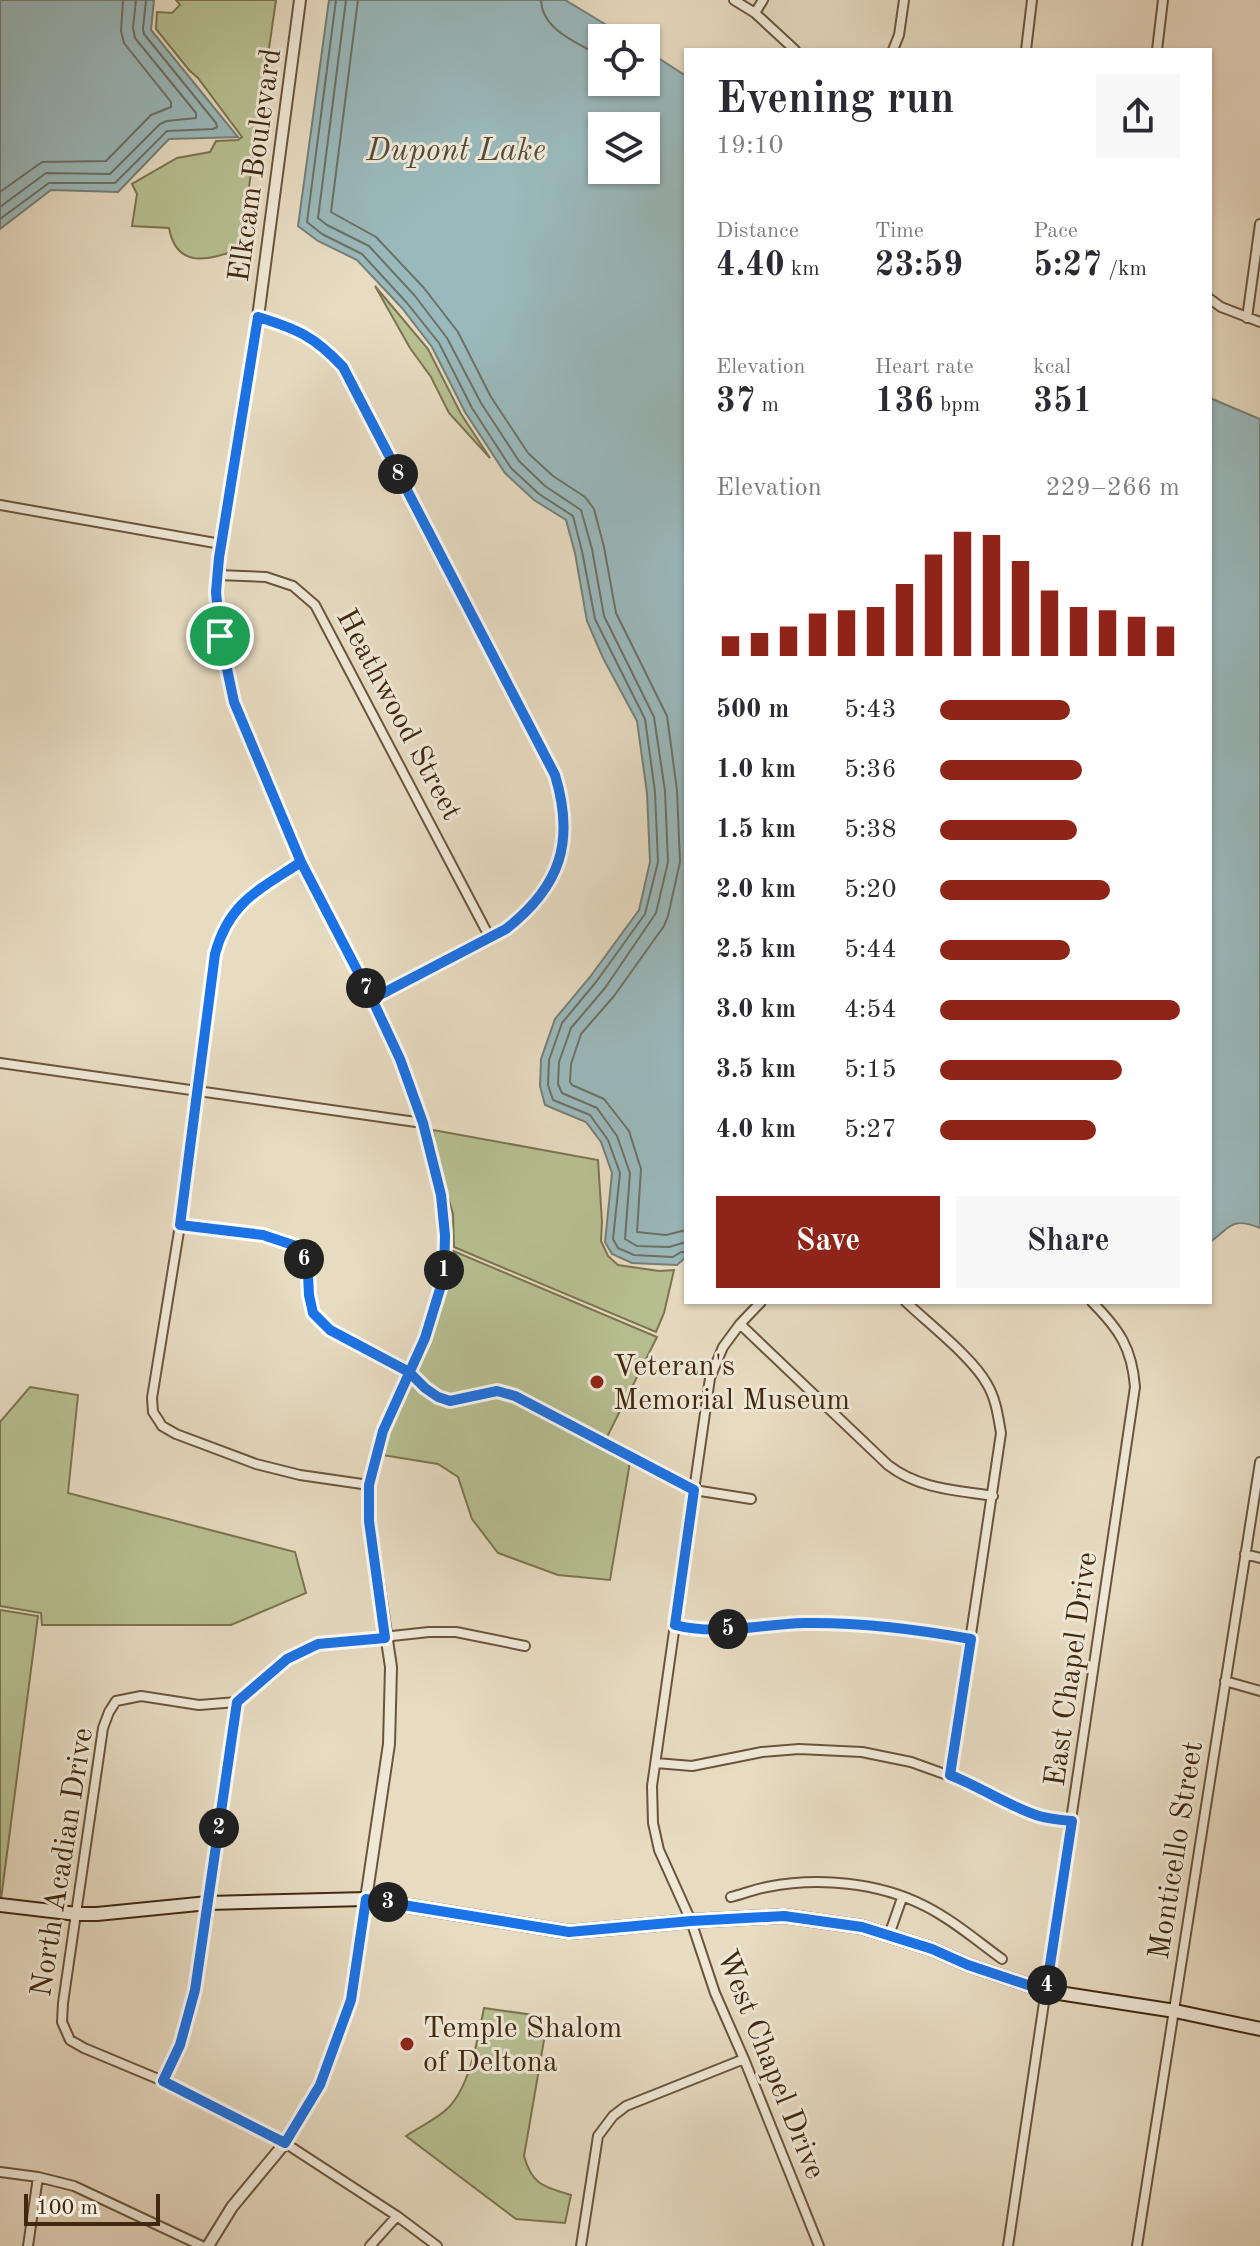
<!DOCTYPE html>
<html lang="en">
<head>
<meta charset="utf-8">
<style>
  :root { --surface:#fff; --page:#f7f7f7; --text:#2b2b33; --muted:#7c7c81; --accent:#8f2418 }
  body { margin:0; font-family:"Old Standard TT",serif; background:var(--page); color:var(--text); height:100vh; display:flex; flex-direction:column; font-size:30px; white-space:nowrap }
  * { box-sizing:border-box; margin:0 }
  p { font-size:26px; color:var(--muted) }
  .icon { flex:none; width:44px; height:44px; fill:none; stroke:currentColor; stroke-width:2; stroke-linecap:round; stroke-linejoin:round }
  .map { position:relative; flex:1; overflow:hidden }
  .panel { position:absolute; left:684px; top:48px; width:528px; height:1256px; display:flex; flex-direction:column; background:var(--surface); border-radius:0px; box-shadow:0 2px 6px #0004 }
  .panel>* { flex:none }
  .fabs { position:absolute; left:588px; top:24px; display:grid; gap:16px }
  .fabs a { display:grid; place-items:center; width:72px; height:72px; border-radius:0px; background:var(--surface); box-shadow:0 2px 6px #0004; font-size:40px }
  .scale { position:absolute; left:24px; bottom:20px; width:136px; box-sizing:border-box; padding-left:8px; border:4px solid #40280f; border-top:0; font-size:22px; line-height:28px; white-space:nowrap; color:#40280f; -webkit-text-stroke:6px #efe8d7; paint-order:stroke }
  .pin { position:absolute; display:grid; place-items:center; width:68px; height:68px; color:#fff; margin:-34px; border:4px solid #fff; border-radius:50%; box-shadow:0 2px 8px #0007 }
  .km { position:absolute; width:40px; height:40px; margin:-20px; border-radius:50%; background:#222; color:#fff; font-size:22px; line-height:40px; text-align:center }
  .round { display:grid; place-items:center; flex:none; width:84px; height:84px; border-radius:0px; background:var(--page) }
  .head { display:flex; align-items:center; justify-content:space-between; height:136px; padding:0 32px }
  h1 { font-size:44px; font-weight:700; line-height:60px }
  .metrics { display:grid; grid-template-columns:repeat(3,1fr); gap:12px; height:136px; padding:8px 32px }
  .metrics div { display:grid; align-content:center }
  .metrics b { font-size:34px; font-weight:700 }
  .metrics small { font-size:22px; font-weight:400 }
  .metrics p { font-size:22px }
  .chart { height:224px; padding:16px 32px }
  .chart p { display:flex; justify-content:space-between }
  .chart svg { width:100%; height:144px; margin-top:8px; stroke:var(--accent); stroke-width:6 }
  .primary-button { display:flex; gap:16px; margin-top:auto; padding:16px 32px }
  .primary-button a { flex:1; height:92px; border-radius:0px; background:var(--accent); color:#fff; font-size:32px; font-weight:700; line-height:92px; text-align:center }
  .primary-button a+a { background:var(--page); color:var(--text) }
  ul { padding:0 32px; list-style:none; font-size:26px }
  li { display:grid; grid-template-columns:128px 96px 1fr; align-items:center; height:60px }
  li i { height:20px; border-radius:10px; background:var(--accent) }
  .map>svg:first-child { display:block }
  .green { fill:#b7c092; stroke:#7c7450; stroke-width:2 }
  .water { fill:#9ab9bc; stroke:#767f77; stroke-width:2; fill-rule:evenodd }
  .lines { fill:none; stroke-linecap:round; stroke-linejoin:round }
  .shore { stroke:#6d7066; stroke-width:2 }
  .minor-casing { stroke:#6a553c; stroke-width:12 }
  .tertiary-casing { stroke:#6a553c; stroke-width:14 }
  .secondary-casing { stroke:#40280f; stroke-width:16 }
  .minor { stroke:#efe8d7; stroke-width:8 }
  .tertiary { stroke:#efe8d7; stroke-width:10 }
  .secondary { stroke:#efe8d7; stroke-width:12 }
  .route-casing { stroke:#fff; stroke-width:16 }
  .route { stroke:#1a73e8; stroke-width:10 }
  .poi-dot { fill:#8f2418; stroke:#efe8d7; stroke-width:3 }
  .labels { text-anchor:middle; stroke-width:6; stroke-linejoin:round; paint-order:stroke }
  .street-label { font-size:30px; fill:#40280f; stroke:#efe8d7 }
  .poi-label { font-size:30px; fill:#40280f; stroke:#efe8d7; text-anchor:start }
  .water-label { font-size:32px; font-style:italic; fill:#564c3a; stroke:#efe8d7 }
</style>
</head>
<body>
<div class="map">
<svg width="1260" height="2246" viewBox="0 0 1260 2246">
  <rect width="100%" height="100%" fill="#e7dbc1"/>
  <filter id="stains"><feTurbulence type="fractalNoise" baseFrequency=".0025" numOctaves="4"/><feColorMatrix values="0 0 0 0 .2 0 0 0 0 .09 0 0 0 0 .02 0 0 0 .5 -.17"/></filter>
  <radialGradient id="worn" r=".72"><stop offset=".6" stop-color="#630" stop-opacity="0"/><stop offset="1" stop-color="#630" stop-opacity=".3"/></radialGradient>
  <path class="green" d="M176 0H276L240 249C209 260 177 270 169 228L132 226 137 194 132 184 177 158 210 152 216 141 238 140 242 137 198 78 189 70 156 29 157 12 172 13 180 5Z
    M375 286 428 349 461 414 490 458 449 413 431 377 410 348Z
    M433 1130 598 1160 602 1222 601 1241 608 1256 618 1265 659 1271 674 1270 664 1313 656 1332 454 1247 453 1214 436 1156Z
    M451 1250 657 1337 606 1439 507 1389 488 1390 456 1397 438 1390 426 1383 418 1374C419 1352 431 1334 438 1313 446 1294 450 1272 451 1250Z
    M411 1381C458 1428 466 1387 513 1400L630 1462 610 1580 558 1575 498 1553 472 1519 458 1477 438 1464 382 1455 390 1429Z
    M30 1387 78 1395 68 1493 295 1552 306 1593 231 1625H42L41 1613 0 1606V1422Z
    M0 1610 38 1616 0 1907Z
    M484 2008 548 2017 524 2156C532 2185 544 2187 571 2195L565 2223 516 2219 406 2136C419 2127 437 2119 448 2108 470 2087 478 2037 484 2008Z"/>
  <path class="water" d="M0 0H154L151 30 238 137 169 139 118 192 51 190 0 229Z
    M329 0H565L628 38H602V82H646V50L686 76V1257L677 1265 632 1263 612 1254 605 1242 612 1173 601 1142 586 1122 545 1105 540 1086 541 1059 555 1019 590 977 639 910 650 862 647 793 637 721 603 658 587 621 575 553 566 520 534 500 505 473 465 412 432 347 402 308 357 260 318 241 298 226ZM646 126V170H602V126Z
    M1210 398 1260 419V1228C1231 1216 1230 1228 1210 1242Z"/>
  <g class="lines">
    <path class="shore" d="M336 0 307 222 322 234 362 254 407 303 439 343 472 408 511 468 539 494 573 516 582 551 595 619 645 719 655 792 658 862 645 914 596 982 562 1023 549 1060 548 1085 553 1100 590 1115 608 1140 620 1173 613 1239 618 1248 634 1255 673 1257 681 1252H686
      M346 0 318 218 327 225 369 246 415 296 447 338 481 403 519 461 545 486 581 510 592 549 604 616 654 717 665 791 668 862 656 913 605 988 571 1028 559 1062 558 1084 562 1093 597 1108 617 1136 630 1173 625 1239 637 1246 669 1247 686 1242
      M358 0 331 212 376 237 424 288 458 332 491 397 528 453 553 476 585 497 594 509 604 547 616 613 667 716 677 790 680 862 668 916 664 926 614 996 581 1034 571 1064 570 1082 572 1085 604 1099 629 1131 641 1169 637 1232 666 1235 686 1230
      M541 0C542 31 579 43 602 57
      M0 192 42 162 106 161 151 115 171 107V102L124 43 121 31 123 0
      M0 207 46 173 110 174 160 124 167 121 196 118V113L135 38 133 28 136 0
      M0 219 49 183H115L167 131 213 129 217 127 216 123 144 34 143 29 146 0"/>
    <g class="minor-casing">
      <path id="minor" d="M734 0 755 13 795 50
        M755 13 763 0
        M893 50 899 35 904 0
        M1026 50 1032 0
        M1157 50 1163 0
        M1210 299 1221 307 1260 322
        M258 317C296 328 315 338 343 367L555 775C575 841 561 887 506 929L372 999
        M1247 318 1260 224
        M0 505 221 544
        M218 575 266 577 293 586 315 605 490 938
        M301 862C260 889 229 903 215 954L180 1225 152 1398 153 1412 159 1421 162 1426 176 1434 256 1464 300 1475 369 1485
        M0 1063 423 1123
        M180 1225 263 1235 296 1246 304 1260 308 1275 309 1295 313 1313 330 1330 409 1372 425 1388 438 1397 450 1401 497 1391 515 1396 694 1490 751 1499
        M761 1302 740 1324 723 1347 710 1378 652 1786 653 1823 659 1850 691 1921 715 1993 744 2059 819 2246
        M906 1302C929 1324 973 1358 987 1384 996 1399 998 1416 1001 1433L950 1775
        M740 1324 888 1465C919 1489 955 1490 993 1496
        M1245 1554 1260 1558
        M675 1625C717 1636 762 1624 805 1623 861 1622 916 1629 971 1639
        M1225 1681 1260 1691
        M656 1763 692 1766 762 1752 799 1749 862 1752 911 1762 975 1785 1009 1805 1042 1817 1072 1821
        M731 1897C743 1894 755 1889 767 1887 818 1877 878 1882 925 1906 953 1920 977 1941 1002 1959
        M889 1935 902 1898
        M163 2081 180 2045 195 1990 237 1702
        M0 2172 38 2177 74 2186 202 2246
        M28 2246 38 2177
        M370 2246 397 2216
        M437 2246 397 2216 285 2143 163 2081 84 2048 70 2040 62 2022 63 2003 103 1728 109 1712 116 1701 141 1696 199 1705 237 1702 287 1659 318 1644 429 1632H456L525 1646
        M581 2246 598 2136 613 2116 626 2106 744 2059
        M1008 2246 1135 1387C1132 1348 1119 1329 1092 1302
        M1137 2246 1260 1462"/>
    </g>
    <g class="tertiary-casing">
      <path id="tertiary" d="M208 2246 232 2207 285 2143 320 2085 351 2000 389 1744 391 1667 369 1521V1485L383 1431 425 1338 434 1310 444 1276 445 1235 441 1195 423 1123 400 1059 372 999 301 862 234 702 220 636 216 592 219 558 258 317 300 0"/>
    </g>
    <g class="secondary-casing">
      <path id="secondary" d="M0 1905 77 1914H97L208 1903 366 1899 569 1932 691 1921 784 1916 862 1927 932 1949 968 1965 1046 1991 1175 2011 1260 2029"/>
    </g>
    <use href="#minor" class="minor"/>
    <use href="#tertiary" class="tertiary"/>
    <use href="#secondary" class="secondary"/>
  </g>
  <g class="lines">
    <g class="route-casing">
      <path id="route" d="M220 636 234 702 301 862 372 999 400 1059 423 1123 441 1195 445 1235 444 1276 425 1338 383 1431 369 1485V1521L385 1638 318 1644 287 1659 237 1702 195 1990 180 2045 163 2081 285 2143 320 2085 351 2000 366 1899 569 1932 691 1921 784 1916 862 1927 932 1949 968 1965 1046 1991 1072 1821C1061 1820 1049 1819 1039 1816 1008 1806 981 1787 950 1775L971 1639C916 1629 861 1622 804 1623 762 1624 717 1636 675 1625L694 1490 515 1396 497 1391 450 1401 438 1397 425 1388 409 1372 330 1330 313 1313 309 1295 308 1275 304 1260 296 1246 263 1235 180 1225 215 954C229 902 259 890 301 862L372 999 506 929C561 886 575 841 555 775L343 367C314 336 297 329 258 317L219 558 216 592 220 636"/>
    </g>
    <use href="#route" class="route"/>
  </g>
  <g class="poi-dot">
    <circle cx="597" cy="1382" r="8"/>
    <circle cx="407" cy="2044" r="8"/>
  </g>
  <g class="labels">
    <g class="street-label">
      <text transform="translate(254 165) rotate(-82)" y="10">Elkcam Boulevard</text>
      <text transform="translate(400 714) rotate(62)" y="10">Heathwood Street</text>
      <text transform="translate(1070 1669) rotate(-82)" y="10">East Chapel Drive</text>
      <text transform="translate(1175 1850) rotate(-81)" y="10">Monticello Street</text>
      <text transform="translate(61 1862) rotate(-81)" y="10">North Acadian Drive</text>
      <text transform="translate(772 2064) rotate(68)" y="10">West Chapel Drive</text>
    </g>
    <g class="poi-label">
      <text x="613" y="1375">Veteran's<tspan x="613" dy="34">Memorial Museum</tspan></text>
      <text x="423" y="2037">Temple Shalom<tspan x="423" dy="34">of Deltona</tspan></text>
    </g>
    <g class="water-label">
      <text x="456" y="160">Dupont Lake</text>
    </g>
  </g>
  <rect width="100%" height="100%" filter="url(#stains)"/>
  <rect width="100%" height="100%" fill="url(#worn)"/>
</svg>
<div class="fabs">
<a><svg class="icon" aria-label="locate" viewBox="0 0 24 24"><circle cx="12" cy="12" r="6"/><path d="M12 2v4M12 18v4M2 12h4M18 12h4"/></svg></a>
<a><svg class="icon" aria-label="layers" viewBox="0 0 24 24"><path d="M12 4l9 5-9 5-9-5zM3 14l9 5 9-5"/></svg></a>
</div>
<div class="scale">100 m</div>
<div class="pin" style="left:220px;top:636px;background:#1e9e55"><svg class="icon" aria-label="arrive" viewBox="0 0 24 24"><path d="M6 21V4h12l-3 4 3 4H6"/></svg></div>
<b class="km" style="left:444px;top:1270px">1</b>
<b class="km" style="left:219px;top:1828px">2</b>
<b class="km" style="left:388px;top:1902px">3</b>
<b class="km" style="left:1047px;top:1985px">4</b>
<b class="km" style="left:728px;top:1629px">5</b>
<b class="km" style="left:304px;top:1259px">6</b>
<b class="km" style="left:366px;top:988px">7</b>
<b class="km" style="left:398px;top:474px">8</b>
<section class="panel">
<div class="head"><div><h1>Evening run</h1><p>19:10</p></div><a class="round"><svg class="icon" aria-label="share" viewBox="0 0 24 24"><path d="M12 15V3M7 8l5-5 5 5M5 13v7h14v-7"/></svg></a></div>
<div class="metrics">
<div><p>Distance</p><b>4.40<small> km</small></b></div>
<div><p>Time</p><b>23:59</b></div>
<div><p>Pace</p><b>5:27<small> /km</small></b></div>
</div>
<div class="metrics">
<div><p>Elevation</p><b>37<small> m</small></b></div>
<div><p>Heart rate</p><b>136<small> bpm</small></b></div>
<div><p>kcal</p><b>351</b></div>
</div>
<div class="chart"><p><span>Elevation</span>229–266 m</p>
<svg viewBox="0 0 160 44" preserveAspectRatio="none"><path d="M5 44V38M15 44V37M25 44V35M35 44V31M45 44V30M55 44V29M65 44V22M75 44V13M85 44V6M95 44V7M105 44V15M115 44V24M125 44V29M135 44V30M145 44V32M155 44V35"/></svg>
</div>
<ul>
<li><b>500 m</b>5:43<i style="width:54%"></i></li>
<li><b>1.0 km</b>5:36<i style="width:59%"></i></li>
<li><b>1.5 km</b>5:38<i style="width:57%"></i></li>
<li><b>2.0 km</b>5:20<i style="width:71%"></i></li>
<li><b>2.5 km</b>5:44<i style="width:54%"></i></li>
<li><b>3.0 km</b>4:54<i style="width:100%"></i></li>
<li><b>3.5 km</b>5:15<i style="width:76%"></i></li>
<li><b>4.0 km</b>5:27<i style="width:65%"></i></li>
</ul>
<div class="primary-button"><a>Save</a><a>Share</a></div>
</section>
</div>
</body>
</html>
